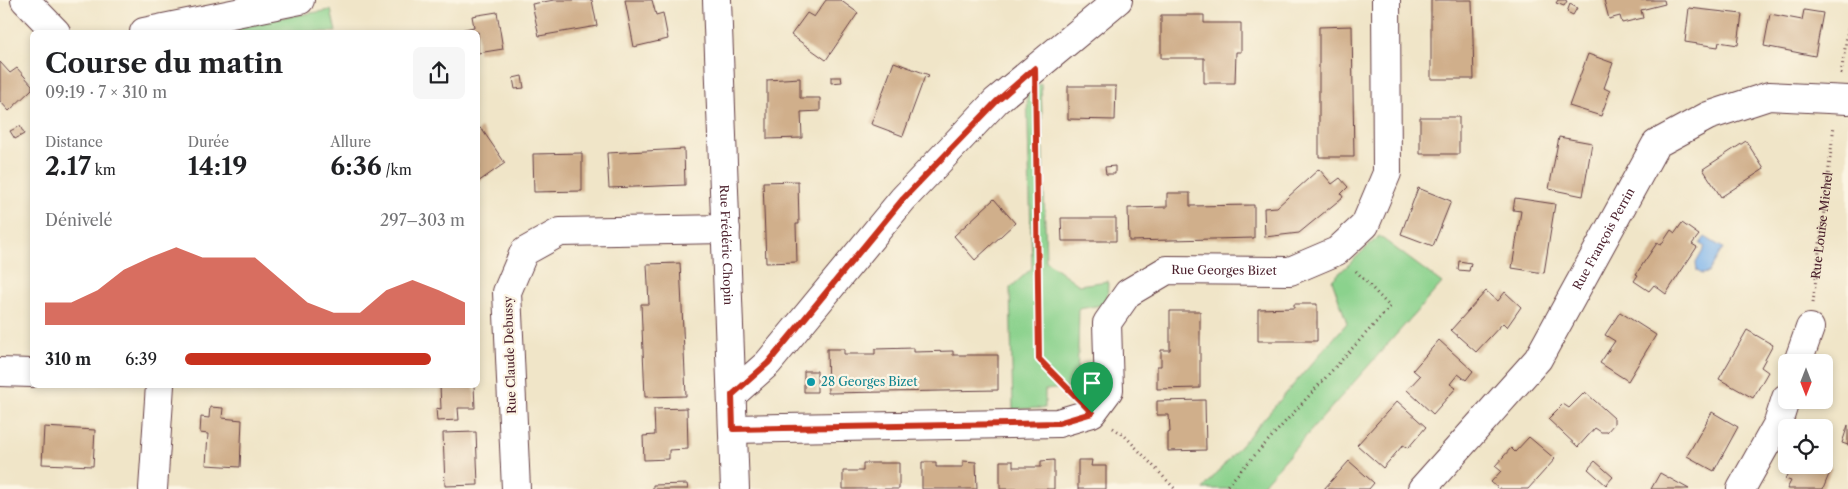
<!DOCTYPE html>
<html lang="fr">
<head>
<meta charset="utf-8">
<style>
  :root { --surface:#fff; --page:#f6f6f6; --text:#202124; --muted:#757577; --accent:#c8321e }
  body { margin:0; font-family:"Libre Caslon Text",serif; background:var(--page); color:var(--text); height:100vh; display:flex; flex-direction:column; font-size:19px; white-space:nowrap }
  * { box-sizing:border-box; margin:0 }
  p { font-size:16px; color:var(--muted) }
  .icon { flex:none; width:28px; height:28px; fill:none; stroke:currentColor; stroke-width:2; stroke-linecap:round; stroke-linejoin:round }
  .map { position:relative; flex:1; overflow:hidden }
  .drawer { position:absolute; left:30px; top:30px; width:450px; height:358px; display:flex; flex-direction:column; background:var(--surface); border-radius:8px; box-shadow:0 2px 8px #0003 }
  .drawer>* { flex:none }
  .needle { width:32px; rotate:180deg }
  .tools { position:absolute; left:1778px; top:354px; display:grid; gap:10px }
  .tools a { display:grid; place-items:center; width:55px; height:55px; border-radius:8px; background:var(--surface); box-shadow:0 2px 8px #0003; font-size:25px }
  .pin { position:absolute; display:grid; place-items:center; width:42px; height:42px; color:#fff; margin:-51px -21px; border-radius:50% 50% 50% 0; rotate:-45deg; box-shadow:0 0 5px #0007 }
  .pin .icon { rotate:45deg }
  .round { display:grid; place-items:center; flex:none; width:52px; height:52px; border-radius:8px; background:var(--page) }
  .head { display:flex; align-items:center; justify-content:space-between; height:85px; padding:0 15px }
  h1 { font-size:28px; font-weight:700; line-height:38px }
  .figures { display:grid; grid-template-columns:repeat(3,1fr); gap:8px; height:85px; padding:5px 15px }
  .figures div { display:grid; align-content:center }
  .figures b { font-size:25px; font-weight:700 }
  .figures small { font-size:14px; font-weight:400 }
  .figures p { font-size:14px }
  .chart { height:140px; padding:10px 15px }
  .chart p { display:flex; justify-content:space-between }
  .chart svg { width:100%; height:90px; margin-top:5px; fill:var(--accent); opacity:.7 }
  ul { padding:0 15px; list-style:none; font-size:16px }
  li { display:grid; grid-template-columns:80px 60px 1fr; align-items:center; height:38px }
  li i { height:12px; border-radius:6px; background:var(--accent) }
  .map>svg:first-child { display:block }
  .green { fill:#8bd28d; stroke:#6a785c }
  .water { fill:#7db4ec; stroke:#646a8c }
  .building { fill:#d0af8b }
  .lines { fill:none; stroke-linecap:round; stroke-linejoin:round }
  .minor-casing { stroke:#633d43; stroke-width:30 }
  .path { stroke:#633d43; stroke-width:3; stroke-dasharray:1 4; stroke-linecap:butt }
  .minor { stroke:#fff; stroke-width:28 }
  .route-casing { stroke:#fff; stroke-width:10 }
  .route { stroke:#c8321e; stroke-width:6 }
  .culture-dot { fill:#0f9aa8; stroke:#fcf5e5; stroke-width:2 }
  .labels { text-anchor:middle; stroke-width:4.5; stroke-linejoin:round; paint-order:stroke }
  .street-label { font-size:12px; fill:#4a1f2b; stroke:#fcf5e5 }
  .culture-label { font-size:12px; fill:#0d838f; stroke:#fcf5e5; text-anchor:start }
</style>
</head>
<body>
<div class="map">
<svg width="1848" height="489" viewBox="0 0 1848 489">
  <rect width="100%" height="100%" fill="#fcf5e5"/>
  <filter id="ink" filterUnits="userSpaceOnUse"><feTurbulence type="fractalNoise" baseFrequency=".02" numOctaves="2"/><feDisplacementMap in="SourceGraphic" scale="10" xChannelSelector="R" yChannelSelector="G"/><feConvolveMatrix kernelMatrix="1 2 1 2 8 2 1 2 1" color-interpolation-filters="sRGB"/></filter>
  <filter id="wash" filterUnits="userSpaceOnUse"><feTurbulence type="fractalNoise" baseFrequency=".0096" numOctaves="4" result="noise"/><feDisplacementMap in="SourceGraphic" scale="20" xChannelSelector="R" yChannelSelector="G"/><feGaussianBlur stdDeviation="1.12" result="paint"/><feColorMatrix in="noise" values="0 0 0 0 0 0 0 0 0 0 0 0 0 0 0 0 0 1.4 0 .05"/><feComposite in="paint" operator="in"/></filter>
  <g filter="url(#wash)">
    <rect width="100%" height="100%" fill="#f0e5c8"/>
    <path class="green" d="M331 10 336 32H185Z
      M1041 83 1046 261 1079 285 1108 281 1107 304 1079 309 1077 387 1045 390V408L1013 409 1010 288 1032 268 1027 94Z
      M1379 236 1442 283 1259 489H1203L1347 323 1332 280Z"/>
    <path class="water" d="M1705 237 1723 248 1708 273 1702 274 1697 271 1696 263 1705 247 1700 244Z"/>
    <g id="blocks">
      <path class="building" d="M554 0H592L597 26 539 36 532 4Z
        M625 0H652L656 15 663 13 668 39 634 47Z
        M826 0H840L858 13 826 60 791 35 807 13 814 17Z
        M1431 0H1472L1474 79H1431Z
        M1558 0H1565L1567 1 1564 6 1556 3Z
        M1604 0H1664L1665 4 1641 10 1643 18 1622 23 1620 16 1609 19Z
        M1570 4 1577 8 1573 15 1567 12Z
        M1689 8 1742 14 1738 45 1719 42 1718 47 1685 42Z
        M1804 10 1823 13 1815 56 1764 46 1770 14 1802 20Z
        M497 12 503 49 478 53V32H451L474 27 472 16Z
        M1161 15H1204V23H1241V52H1236L1235 83H1204V58H1161Z
        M1352 26 1354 157H1319V27Z
        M1588 54 1613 63 1604 88 1610 91 1601 116 1569 106Z
        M0 62 10 73 17 68 32 85V89L9 111 0 101Z
        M894 62 929 75 928 78 925 76 903 136 871 124Z
        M522 76 524 88 515 89 513 78Z
        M831 77H841L842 82 831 83Z
        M800 78V98H820V111L801 112 802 138 767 139V80Z
        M1068 86H1116L1115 120 1068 119Z
        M1420 117H1459V154H1420Z
        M20 126 24 134 15 139 10 131Z
        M481 128 505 163 478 182V130Z
        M1559 137 1592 143 1583 196 1549 189Z
        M1746 141 1764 169 1721 197 1703 169Z
        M684 149 685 185 609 188 607 153Z
        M582 153V191L534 192 533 154Z
        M1115 166V174H1106L1105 167Z
        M1319 169 1332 184 1340 178 1348 187 1341 194 1343 197 1299 233 1265 237 1264 208 1277 207Z
        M798 181 799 224H796L797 262 766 263 763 182Z
        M1418 188 1451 201 1433 246 1401 234Z
        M1167 193H1190V206L1254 205V238L1129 241 1128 208 1167 207Z
        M1515 198 1555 204 1544 273 1512 268 1521 211 1513 210Z
        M994 199 1015 223 975 260 954 236Z
        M1061 218H1116V241H1062Z
        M1682 223 1699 235 1692 244 1697 247 1666 294 1654 285 1649 291 1634 281 1638 275 1636 274 1657 243 1661 245 1671 230 1675 233Z
        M1459 261 1471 263 1469 271 1458 270Z
        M680 263 686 396 645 397 641 304H649L647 264Z
        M1486 291 1498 301 1505 292 1521 307 1507 327 1503 323 1476 352 1451 330Z
        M1294 304H1317V341H1258V309L1294 308Z
        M1170 311H1200V388L1157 389V366H1161V350H1170Z
        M1620 312 1656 335 1628 381 1600 363 1615 341 1605 335Z
        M1747 330 1773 345 1761 367 1768 372 1753 398 1719 379Z
        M1439 340 1473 371 1466 380 1458 374 1450 384 1456 388 1433 414 1407 390 1420 376 1413 370Z
        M914 348V352L953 351V355H998V390L828 393 827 349H844V354H875V349Z
        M804 371H817V392H804Z
        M440 385H474L475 408H458L459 420 437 421 436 408 441 409Z
        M1585 392 1614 418V424L1607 432H1601L1595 428 1578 447 1548 419 1563 404 1569 408Z
        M1205 400 1206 450 1168 451V433L1170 432 1169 415H1157V401Z
        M1397 401 1426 427 1408 448 1403 445 1383 468 1357 445Z
        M210 407 223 408 222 418 242 420 240 467 206 465 208 434 200 433 201 417 209 418Z
        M687 408 688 449 669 450V459L644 460 643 436 655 435 654 409Z
        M1712 412 1738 427 1714 471 1687 456Z
        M1848 425V445L1842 443Z
        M44 427 95 430 93 466 42 464Z
        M476 432 478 485 445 486 443 433Z
        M1529 437 1555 459 1528 489H1499L1491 482 1501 471 1495 466 1511 448 1515 452Z
        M1054 460V489H1000V461H1013V467H1041V461Z
        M1078 460H1092L1091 466H1106V489H1078Z
        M963 461 976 462 977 489H922V462H936V467H963Z
        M1349 461 1374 483 1369 489H1324Z
        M1595 461 1613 477 1606 485 1588 469Z
        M863 463H899V489H843V471H863Z
        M1824 463 1832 467 1823 489H1787L1791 481 1785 479 1792 465H1824Z
        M1660 473 1689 489H1651Z
        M687 484 688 489H653V485Z"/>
    </g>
  </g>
  <g filter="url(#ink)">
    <use href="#blocks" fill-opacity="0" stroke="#633d43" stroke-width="1"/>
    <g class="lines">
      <g class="minor-casing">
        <g id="minor">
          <path d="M25 0 56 32"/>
          <path id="s2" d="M717 0 735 489"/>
          <path d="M144 32 300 0"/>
          <path d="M1798 362 1810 328"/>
          <path d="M0 372 32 373"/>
          <path d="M732 395 768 363 903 199 996 101 1118 0"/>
          <path id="s3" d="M733 429 1058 423 1092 413 1109 390 1107 323 1128 293 1167 270 1290 271 1337 251 1365 225 1387 173 1386 0"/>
          <path d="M153 489 160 385"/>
          <path d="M516 489 507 292 524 252 560 232 726 229"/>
          <path id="s4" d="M1422 489 1538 359 1656 144 1708 116 1769 96 1848 100"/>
          <path d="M1741 489 1778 423 1786 398"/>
        </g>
      </g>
      <g class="path">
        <path d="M1841 74 1848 29"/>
        <path d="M1035 103 1039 359 1071 391"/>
        <path id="s1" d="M1813 303 1834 125"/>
        <path d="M1113 428 1125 436 1175 489"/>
        <path d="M1224 489 1390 307 1355 270"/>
      </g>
      <use href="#minor" class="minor"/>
    </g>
  </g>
  <g class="lines" filter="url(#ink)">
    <g class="route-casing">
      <path id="route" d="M1035 68 1039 359 1092 413 1058 423 733 429 732 395 768 363 903 199 996 102Z"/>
    </g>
    <use href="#route" class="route"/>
  </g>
  <circle class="culture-dot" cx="811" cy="382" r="5"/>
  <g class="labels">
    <g class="street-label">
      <text dy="4" stroke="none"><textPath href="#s1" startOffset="78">Rue Louise Michel</textPath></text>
      <text dy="4" stroke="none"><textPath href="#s4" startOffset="311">Rue François Perrin</textPath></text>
      <text dy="4" stroke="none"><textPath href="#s2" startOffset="245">Rue Frédéric Chopin</textPath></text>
      <text dy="4" stroke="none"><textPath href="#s3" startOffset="595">Rue Georges Bizet</textPath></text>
      <text transform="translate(510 355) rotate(-92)" y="4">Rue Claude Debussy</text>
    </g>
    <g class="culture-label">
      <text x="821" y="386">28 Georges Bizet</text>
    </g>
  </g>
</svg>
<div class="tools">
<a><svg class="needle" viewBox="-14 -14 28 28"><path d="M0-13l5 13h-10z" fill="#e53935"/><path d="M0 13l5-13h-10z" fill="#757577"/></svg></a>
<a><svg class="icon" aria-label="locate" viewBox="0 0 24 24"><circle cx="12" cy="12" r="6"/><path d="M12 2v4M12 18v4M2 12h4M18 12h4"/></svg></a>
</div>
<div class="pin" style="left:1092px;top:413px;background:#1e9e55"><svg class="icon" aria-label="arrive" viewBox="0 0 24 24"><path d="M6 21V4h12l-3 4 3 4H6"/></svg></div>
<section class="drawer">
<div class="head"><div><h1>Course du matin</h1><p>09:19 · 7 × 310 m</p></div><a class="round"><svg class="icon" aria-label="share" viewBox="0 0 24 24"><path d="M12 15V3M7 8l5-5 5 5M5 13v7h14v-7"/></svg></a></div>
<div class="figures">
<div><p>Distance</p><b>2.17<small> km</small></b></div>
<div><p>Durée</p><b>14:19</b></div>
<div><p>Allure</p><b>6:36<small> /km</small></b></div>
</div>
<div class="chart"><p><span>Dénivelé</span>297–303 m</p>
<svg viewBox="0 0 160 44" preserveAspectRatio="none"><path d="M0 44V33L10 33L20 27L30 17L40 11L50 6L60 11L70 11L80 11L90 22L100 33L110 38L120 38L130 27L140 22L150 27L160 33V44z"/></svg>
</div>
<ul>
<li><b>310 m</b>6:39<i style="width:88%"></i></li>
</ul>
</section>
</div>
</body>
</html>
